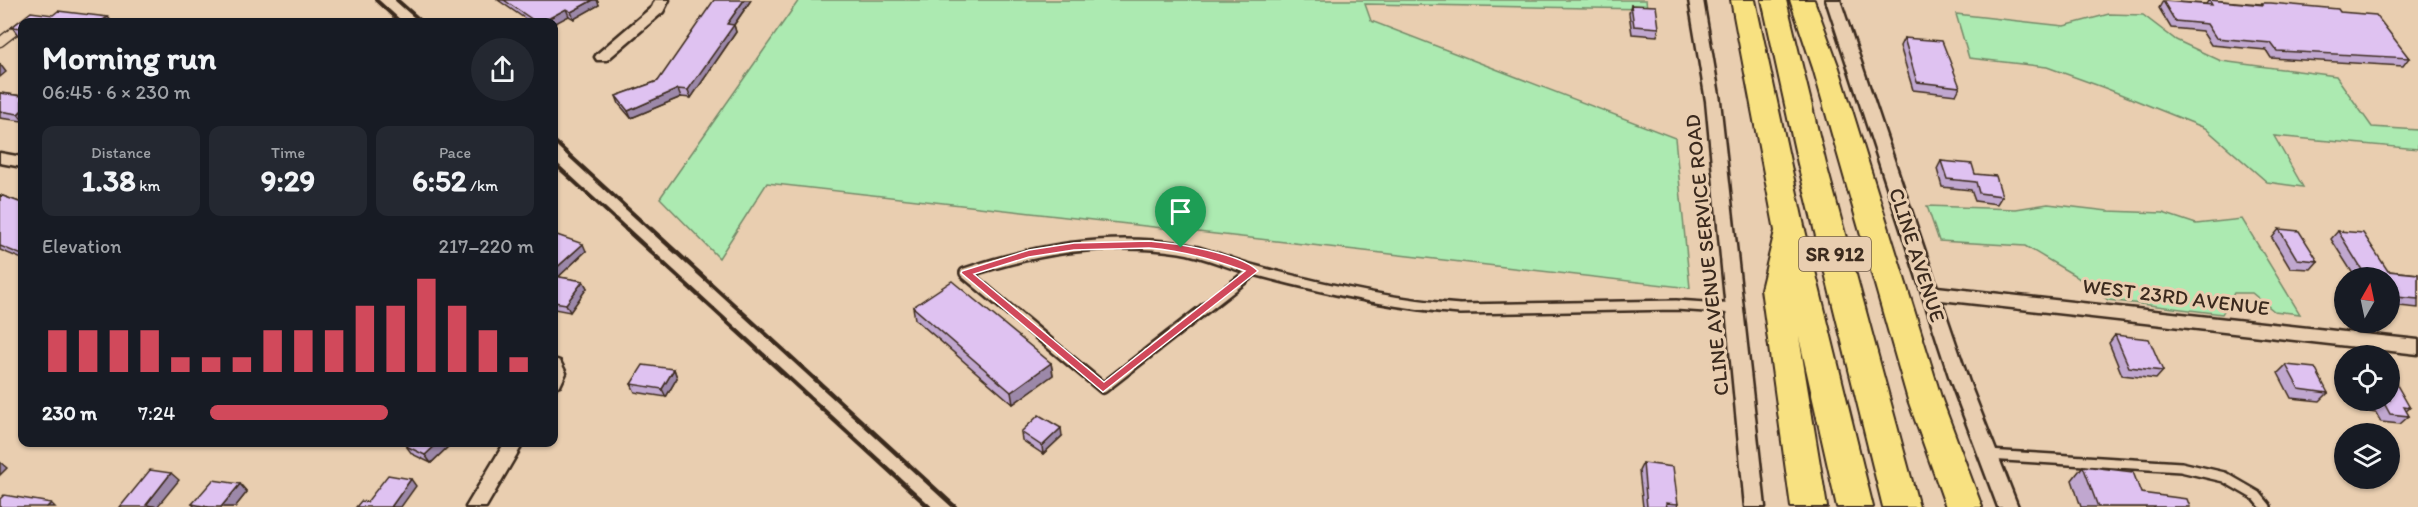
<!DOCTYPE html>
<html lang="en">
<head>
<meta charset="utf-8">
<style>
  :root { --surface:#171b24; --page:#242831; --text:#f1f3f6; --muted:#9ea1a6; --accent:#d1495b }
  body { margin:0; font-family:Itim,sans-serif; background:var(--page); color:var(--text); height:100vh; display:flex; flex-direction:column; font-size:22px; white-space:nowrap }
  * { box-sizing:border-box; margin:0 }
  p { font-size:20px; color:var(--muted) }
  .icon { flex:none; width:33px; height:33px; fill:none; stroke:currentColor; stroke-width:2; stroke-linecap:round; stroke-linejoin:round }
  .map { position:relative; flex:1; overflow:hidden }
  .side { position:absolute; left:18px; top:18px; width:540px; height:429px; display:flex; flex-direction:column; background:var(--surface); border-radius:12px; box-shadow:0 2px 4px #0004 }
  .side>* { flex:none }
  .needle { width:39px; rotate:9deg }
  .buttons { position:absolute; left:2334px; top:267px; display:grid; gap:12px }
  .buttons a { display:grid; place-items:center; width:66px; height:66px; border-radius:50%; background:var(--surface); box-shadow:0 2px 4px #0004; font-size:30px }
  .pin { position:absolute; display:grid; place-items:center; width:51px; height:51px; color:#fff; margin:-62px -26px; border-radius:50% 50% 50% 0; rotate:-45deg; box-shadow:0 0 6px #0007 }
  .pin .icon { rotate:45deg }
  .round { display:grid; place-items:center; flex:none; width:63px; height:63px; border-radius:32px; background:var(--page) }
  .overview { display:flex; align-items:center; justify-content:space-between; height:102px; padding:0 24px }
  h1 { font-size:33px; font-weight:700; line-height:45px }
  .figures { display:grid; grid-template-columns:repeat(3,1fr); gap:9px; height:102px; padding:6px 24px }
  .figures div { display:grid; align-content:center; border-radius:12px; background:var(--page); text-align:center }
  .figures b { font-size:30px; font-weight:700 }
  .figures small { font-size:16px; font-weight:400 }
  .figures p { font-size:16px }
  .chart { height:168px; padding:12px 24px }
  .chart p { display:flex; justify-content:space-between }
  .chart svg { width:100%; height:108px; margin-top:6px; stroke:var(--accent); stroke-width:6 }
  ul { padding:0 24px; list-style:none; font-size:20px }
  li { display:grid; grid-template-columns:96px 72px 1fr; align-items:center; height:45px }
  li i { height:15px; border-radius:8px; background:var(--accent) }
  .map>svg:first-child { display:block }
  .green { fill:#aceab1; stroke:#748a68; stroke-width:1.5 }
  .lines { fill:none; stroke-linecap:round; stroke-linejoin:round }
  .service-far1-casing { stroke:#3b2a1e; stroke-width:11 }
  .service-casing { stroke:#3b2a1e; stroke-width:14 }
  .minor-casing { stroke:#3b2a1e; stroke-width:5 }
  .motorway-casing { stroke:#3b2a1e; stroke-width:4 }
  .service-far1 { stroke:#e9ceb0; stroke-width:8 }
  .service { stroke:#e9ceb0; stroke-width:9 }
  .minor { fill:#e9ceb0; fill-rule:evenodd }
  .motorway { fill:#f8e181; fill-rule:evenodd }
  .rail-far1 { stroke:#3b2a1e; stroke-width:4 }
  .rail { stroke:#3b2a1e; stroke-width:4.5 }
  .wall { fill:#c0a7cf; stroke:#3b2a1e; stroke-width:1.5 }
  .shaded-wall { fill:#9c88a9; stroke:#3b2a1e; stroke-width:1.5 }
  .building { fill:#dfc2f1; stroke:#3b2a1e; stroke-width:1.5 }
  .route { fill:#d1495b; stroke:#fff; stroke-width:1.5; fill-rule:evenodd }
  .labels { text-anchor:middle; stroke-width:6; stroke-linejoin:round; paint-order:stroke }
  .shield { fill:#e9ceb0; stroke:#6f5b4a; stroke-width:1.5 }
  .shield-label { font-size:20px; font-weight:bold; fill:#3b2a1e }
  .street-label { font-size:21px; fill:#3b2a1e; stroke:#e9ceb0 }
</style>
</head>
<body>
<div class="map">
<svg width="2418" height="507" viewBox="0 0 2418 507">
  <rect width="100%" height="100%" fill="#e9ceb0"/>
  <filter id="ink" filterUnits="userSpaceOnUse"><feTurbulence type="fractalNoise" baseFrequency=".0167" numOctaves="2"/><feDisplacementMap in="SourceGraphic" scale="12" xChannelSelector="R" yChannelSelector="G"/><feConvolveMatrix kernelMatrix="1 2 1 2 8 2 1 2 1" color-interpolation-filters="sRGB"/></filter>
  <g filter="url(#ink)">
    <path class="green" d="M799 0H1646L1647 9 1365 4 1371 21 1675 138 1690 288 767 183 719 258 660 198Z
      M1956 14 2064 26 2109 14 2143 15 2176 40 2221 61 2336 76 2372 127 2418 130V149L2274 136 2303 187 2267 182 2205 128 2105 88 2047 67 1969 58Z
      M2048 204 2108 211 2163 213 2196 224 2242 219 2300 314 2274 311 2252 293H2234L2222 314 2108 300 2074 275 2025 246 1939 241 1927 206 2016 209Z"/>
    <g class="lines">
      <g class="service-far1-casing">
        <path id="service-far1" d="M0 42 22 25"/>
      </g>
      <g class="service-casing">
        <path id="service" d="M1253 271 1103 388 965 273C1035 249 1106 237 1180 248 1206 252 1229 264 1254 270 1321 288 1391 304 1460 309L1676 305 1735 309
          M1988 455 2181 467 2224 477 2257 496 2266 507"/>
      </g>
      <g class="minor-casing">
        <path id="minor" d="M655 0H669L663 12 607 60H597L595 57 597 54 652 7Z
          M1689 0H1703L1720 101 1765 507H1745L1706 101Z
          M1826 0H1840L1937 287 2418 340V354L1941 300 1969 382 2018 507H1998L1951 382Z
          M0 153 22 157V167L0 163Z
          M554 359 560 361 566 373 560 386 554 388Z
          M505 442H524L486 507H466Z"/>
      </g>
      <g class="motorway-casing">
        <path id="motorway" d="M1731 0H1755L1804 226 1873 507H1837L1799 337 1827 507H1791L1761 289 1775 231Z
          M1762 0H1786L1826 164 1919 507H1883L1798 164Z
          M1790 0H1814L1839 68 1942 400 1982 507H1946L1908 400 1813 68Z"/>
      </g>
      <use href="#service-far1" class="service-far1"/>
      <use href="#service" class="service"/>
      <use href="#minor" class="minor"/>
      <use href="#motorway" class="motorway"/>
      <path class="rail-far1" d="M376 0 400 22
        M397 0 422 22
        M554 141 652 231
        M554 163 628 231"/>
      <path class="rail" d="M626 229 929 507
        M651 229 955 507"/>
    </g>
    <path class="wall" d="M498 0H597L599 5 574 19 569 16 554 22H530Z
      M751 0 734 25 736 32 691 98 681 97 631 118 619 104 616 96 658 81Z
      M2209 0 2261 4 2262 3 2340 12 2409 58 2403 66 2271 58 2266 50 2211 45 2202 31 2171 28 2159 8 2163 1 2206 4Z
      M1631 5 1659 28 1657 36 1632 34 1629 13Z
      M22 22V36L18 35 12 27Z
      M1904 38 1960 87 1956 95 1913 90 1900 46Z
      M0 93 22 96V121L0 118Z
      M1941 161 1975 174 2002 196 1997 204 1975 201 1971 190 1942 187 1937 169Z
      M0 195 22 203V259L0 250Z
      M2279 229 2318 261 2311 269 2290 268 2272 238Z
      M2338 231 2388 271 2418 274V308L2390 305V278L2355 277 2331 239Z
      M554 234 586 251 558 277 583 281 587 288 570 312 554 309Z
      M913 307 1051 363 1053 375 1013 404 915 319Z
      M2115 335 2163 371 2156 379 2122 375 2109 343Z
      M2286 365 2328 393 2320 401 2291 398 2278 373Z
      M674 369 677 378 666 397 635 392 631 384Z
      M2364 400H2390L2410 408 2406 411 2409 416 2400 424 2381 422 2376 413 2370 412Z
      M1021 432 1062 436 1043 454 1022 440Z
      M453 442 431 463 412 454 406 446Z
      M1643 463 1678 504 1677 507H1643L1639 471Z
      M2083 466 2141 493 2190 507H2081L2072 480Z
      M240 484 247 492 235 507H195L192 504Z"/>
    <path class="shaded-wall" d="M593 0H597L599 5 574 19 571 12Z
      M744 0H751L733 26 734 25 736 32 691 98 688 90 727 24Z
      M566 9 569 16 554 24V22H542Z
      M108 17 112 22H100Z
      M0 64 6 72 0 77Z
      M678 89 681 97 631 118 628 111Z
      M22 110V119L18 114Z
      M583 244 586 251 554 281V270Z
      M583 281 587 288 570 312 566 304Z
      M1051 363 1053 375 1013 404 1011 392Z
      M674 369 677 378 666 397 662 389Z
      M1061 428 1062 436 1043 454 1042 446Z
      M439 442H453L431 463 425 455Z
      M0 462 7 468 0 475Z
      M171 473 179 480 157 507 146 505Z
      M411 479 416 486 401 507H391Z
      M240 484 247 492 235 507H221Z
      M51 503 55 507H47Z"/>
    <path class="building" d="M504 0H593L571 12 566 9 542 22H536Z
      M714 0H744L727 24 734 25 688 90 678 89 628 111 616 96 658 81Z
      M2209 0 2263 5 2262 3H2271L2338 9 2340 12 2376 15 2409 58 2277 51 2271 43 2216 38 2207 24 2175 21 2163 1 2212 5Z
      M1631 5 1656 6 1659 28 1634 26Z
      M58 11 108 17 100 22H22V28L12 27 31 12 53 15Z
      M1904 38 1942 41 1960 87 1917 82Z
      M0 93 22 96V110L18 114 0 111Z
      M1941 161 1972 164 1975 174 1996 176 2002 196 1979 193 1976 182 1947 179Z
      M0 195 22 203V255L0 246Z
      M2279 229 2299 231 2318 261 2297 259Z
      M2338 231 2363 233 2388 271 2418 274V299L2396 297 2390 287V278H2383L2379 271 2362 270Z
      M554 234 583 244 554 270Z
      M554 276 583 281 566 304 554 302Z
      M952 281 1051 363 1011 392 913 307Z
      M2115 335 2149 339 2163 371 2129 367Z
      M643 365 674 369 662 389 631 384Z
      M2286 365 2315 368 2328 393 2299 389Z
      M2390 379 2394 380 2410 408 2404 407 2409 416 2390 414 2385 405 2379 404 2376 400H2390Z
      M1039 415 1061 428 1042 446 1021 432Z
      M410 442H439L425 455 406 446Z
      M1643 463 1673 467 1678 504 1666 503 1667 507H1647Z
      M2083 466 2133 472 2141 493 2187 499 2190 507H2098Z
      M150 470 171 473 146 505 159 507H120Z
      M388 475 411 479 391 507H393H356L361 501 367 502Z
      M213 480 240 484 221 507H209L192 504Z
      M4 495 51 503 47 507H0V499Z"/>
  </g>
  <path class="route" d="M1149 241C1174 243 1241 253 1258 271L1103 392 961 273 962 271 1029 250 1074 243ZM1149 248C1183 251 1213 259 1245 271L1104 382 974 274 1029 257 1074 250Z"/>
  <g class="labels">
    <rect class="shield" x="1799" y="237" width="72" height="34" rx="4.5"/>
    <g class="shield-label">
      <text x="1835" y="261">SR 912</text>
    </g>
    <g class="street-label">
      <text transform="translate(1707 255) rotate(-96)" y="7">CLINE AVENUE SERVICE ROAD</text>
      <text transform="translate(1917 255) rotate(72)" y="7">CLINE AVENUE</text>
      <text transform="translate(2176 297) rotate(7)" y="7">WEST 23RD AVENUE</text>
    </g>
  </g>
</svg>
<div class="buttons">
<a><svg class="needle" viewBox="-14 -14 28 28"><path d="M0-13l5 13h-10z" fill="#e53935"/><path d="M0 13l5-13h-10z" fill="#9ea1a6"/></svg></a>
<a><svg class="icon" aria-label="locate" viewBox="0 0 24 24"><circle cx="12" cy="12" r="6"/><path d="M12 2v4M12 18v4M2 12h4M18 12h4"/></svg></a>
<a><svg class="icon" aria-label="layers" viewBox="0 0 24 24"><path d="M12 4l9 5-9 5-9-5zM3 14l9 5 9-5"/></svg></a>
</div>
<div class="pin" style="left:1181px;top:248px;background:#1e9e55"><svg class="icon" aria-label="arrive" viewBox="0 0 24 24"><path d="M6 21V4h12l-3 4 3 4H6"/></svg></div>
<section class="side">
<div class="overview"><div><h1>Morning run</h1><p>06:45 · 6 × 230 m</p></div><a class="round"><svg class="icon" aria-label="share" viewBox="0 0 24 24"><path d="M12 15V3M7 8l5-5 5 5M5 13v7h14v-7"/></svg></a></div>
<div class="figures">
<div><p>Distance</p><b>1.38<small> km</small></b></div>
<div><p>Time</p><b>9:29</b></div>
<div><p>Pace</p><b>6:52<small> /km</small></b></div>
</div>
<div class="chart"><p><span>Elevation</span>217–220 m</p>
<svg viewBox="0 0 160 44" preserveAspectRatio="none"><path d="M5 44V27M15 44V27M25 44V27M35 44V27M45 44V38M55 44V38M65 44V38M75 44V27M85 44V27M95 44V27M105 44V17M115 44V17M125 44V6M135 44V17M145 44V27M155 44V38"/></svg>
</div>
<ul>
<li><b>230 m</b>7:24<i style="width:55%"></i></li>
</ul>
</section>
</div>
</body>
</html>
